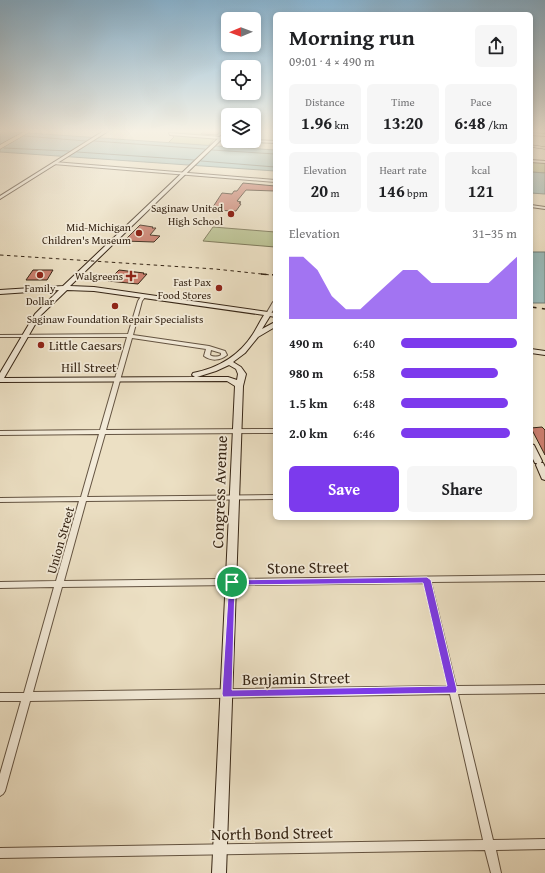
<!DOCTYPE html>
<html lang="en">
<head>
<meta charset="utf-8">
<style>
  :root { --surface:#fff; --page:#f6f6f6; --text:#202124; --muted:#757577; --accent:#7c3aed }
  body { margin:0; font-family:"Gentium Book Plus",serif; background:var(--page); color:var(--text); height:100vh; display:flex; flex-direction:column; font-size:15px; white-space:nowrap }
  * { box-sizing:border-box; margin:0 }
  p { font-size:13px; color:var(--muted) }
  .icon { flex:none; width:22px; height:22px; fill:none; stroke:currentColor; stroke-width:2; stroke-linecap:round; stroke-linejoin:round }
  .map { position:relative; flex:1; overflow:hidden }
  .panel { position:absolute; left:273px; top:12px; width:260px; height:508px; display:flex; flex-direction:column; background:var(--surface); border-radius:6px; box-shadow:0 2px 6px #0003 }
  .panel>* { flex:none }
  .needle { width:26px; rotate:269deg }
  .controls { position:absolute; left:221px; top:12px; display:grid; gap:8px }
  .controls a { display:grid; place-items:center; width:40px; height:40px; border-radius:6px; background:var(--surface); box-shadow:0 2px 6px #0003; font-size:20px }
  .pin { position:absolute; display:grid; place-items:center; width:34px; height:34px; color:#fff; margin:-17px; border:2px solid #fff; border-radius:50%; box-shadow:0 1px 4px #0007 }
  .round { display:grid; place-items:center; flex:none; width:42px; height:42px; border-radius:6px; background:var(--page) }
  .headline { display:flex; align-items:center; justify-content:space-between; height:68px; padding:0 16px }
  h1 { font-size:22px; font-weight:700; line-height:30px }
  .figures { display:grid; grid-template-columns:repeat(3,1fr); gap:6px; height:68px; padding:4px 16px }
  .figures div { display:grid; align-content:center; border-radius:6px; background:var(--page); text-align:center }
  .figures b { font-size:17px; font-weight:700 }
  .figures small { font-size:11px; font-weight:400 }
  .figures p { font-size:11px }
  .chart { height:112px; padding:8px 16px }
  .chart p { display:flex; justify-content:space-between }
  .chart svg { width:100%; height:72px; margin-top:4px; fill:var(--accent); opacity:.7 }
  .action { display:flex; gap:8px; margin-top:auto; padding:8px 16px }
  .action a { flex:1; height:46px; border-radius:6px; background:var(--accent); color:#fff; font-size:16px; font-weight:700; line-height:46px; text-align:center }
  .action a+a { background:var(--page); color:var(--text) }
  ul { padding:0 16px; list-style:none; font-size:13px }
  li { display:grid; grid-template-columns:64px 48px 1fr; align-items:center; height:30px }
  li i { height:10px; border-radius:5px; background:var(--accent) }
  .map>svg:first-child { display:block }
  .green { fill:#bac292; stroke:#787454 }
  .water { fill:#9abbba; stroke:#727f78 }
  .lines { fill:none; stroke-linecap:round; stroke-linejoin:round }
  .shore { stroke:#687068; stroke-width:1 }
  .building { fill:#cb7f6f; stroke:#372616 }
  .street-casing { stroke:#645442; stroke-width:2 }
  .secondary-casing { stroke:#372616; stroke-width:2 }
  .primary-casing { stroke:#372616; stroke-width:1 }
  .highway-casing { stroke:#372616; stroke-width:1 }
  .street { fill:#f3ebd9; fill-rule:evenodd }
  .secondary { fill:#f3ebd9; fill-rule:evenodd }
  .primary { fill:#ece0c4; fill-rule:evenodd }
  .highway { fill:#ece0c4; fill-rule:evenodd }
  .rail-far1 { stroke:#372616; stroke-width:1; stroke-dasharray:3.5 3.5; stroke-linecap:butt }
  .rail { stroke:#372616; stroke-width:1.5; stroke-dasharray:5.5 5.5; stroke-linecap:butt }
  .route { fill:#7c3aed; stroke:#fff; fill-rule:evenodd }
  .poi-dot { fill:#8f2418; stroke:#f3ebd9; stroke-width:1.5 }
  .labels { text-anchor:middle; stroke-width:3.5; stroke-linejoin:round; paint-order:stroke }
  .far-poi-label { font-size:11px; fill:#372616; stroke:#f3ebd9; text-anchor:end }
  .poi-label { font-size:13px; fill:#372616; stroke:#f3ebd9; text-anchor:start }
  .street-label { font-size:13px; fill:#372616; stroke:#f3ebd9 }
  .near-street-label { font-size:16px; fill:#372616; stroke:#f3ebd9 }
</style>
</head>
<body>
<div class="map">
<svg width="545" height="873" viewBox="0 0 545 873">
  <rect width="100%" height="100%" fill="#ece0c4"/>
  <filter id="stains"><feTurbulence type="fractalNoise" baseFrequency=".005" numOctaves="4"/><feColorMatrix values="0 0 0 0 .2 0 0 0 0 .09 0 0 0 0 .02 0 0 0 .5 -.17"/></filter>
  <radialGradient id="worn" r=".72"><stop offset=".6" stop-color="#630" stop-opacity="0"/><stop offset="1" stop-color="#630" stop-opacity=".3"/></radialGradient>
  <path class="green" d="M171 130H206L199 136 216 137 208 146 168 143 174 137 168 132Z
    M531 162 545 163V173L531 172Z
    M213 227 275 232V247L203 241Z"/>
  <path class="water" d="M0 131 275 150V171L0 152Z
    M531 172 545 173V194L531 193Z
    M531 252H545V303H531Z"/>
  <g class="lines">
    <path class="shore" d="M24 136 86 141
      M94 141 205 149
      M4 148 69 151
      M212 150 275 154
      M77 152 194 160
      M201 161 275 167"/>
  </g>
  <path class="building" d="M206 130H223L217 135 201 134Z
    M243 183 275 186V191L246 190 237 201 241 202 239 203 241 204 236 211 211 210 222 193 232 194 234 191H237Z
    M140 225 153 227 152 228H156L150 235 160 236 154 242 124 241Z
    M33 270H53L47 280H26Z
    M119 270 144 273 143 274H147L138 284 108 281Z
    M542 427 545 430V455L531 428Z"/>
  <g class="lines">
    <g class="street-casing">
      <path id="street" d="M169 133 221 137 222 138 221 139 170 135Z
        M531 133 545 134V136L531 135Z
        M254 140 275 141V143L253 142Z
        M531 160 545 161V163L531 162Z
        M54 162 275 180V182L53 164Z
        M531 205 545 207V209L531 207Z
        M142 295H144L146 296 142 301 133 335 209 346 225 351 227 355C220 361 211 361 204 356L206 349 132 338 106 430 275 429V433L105 434 87 497 275 495V499L86 501 64 581 545 575V581L431 582 456 686 545 685V693L458 694 493 840 545 839V849L496 850 501 873H491L485 850 0 858V848L483 840 450 694 30 701 5 791 3 794 0 796V774L21 701H0V693H24L54 587 0 588V582L56 581 79 501 0 502V498L81 497 99 434 0 435V431L100 430 127 337H0V335L128 334 138 301ZM211 350 221 353V355C218 357 213 357 210 355ZM424 583 448 686 33 692 62 587Z
        M273 302H275V307L270 315H266V314Z"/>
    </g>
    <g class="secondary-casing">
      <path id="secondary" d="M105 130H110L0 199V196Z
        M227 130H228V133L70 286 94 287 275 313V317L270 316 262 329 275 322V327L258 337 245 353 233 362 241 367 246 374 243 386 226 873H212L235 386 227 381 0 382V373L35 314 59 290 0 294V290L63 286ZM67 290 94 291 264 315C260 321 257 328 253 334 239 356 218 368 193 373L192 375 195 377 4 378 40 316ZM229 365 236 369 238 374 237 380 228 377H197L216 371Z
        M531 349 545 351V355L531 353Z
        M531 444 534 445 542 461 541 463H543L545 467V480L542 479 536 465 537 463H535L531 455Z"/>
    </g>
    <g class="primary-casing">
      <path id="primary" d="M531 145 545 147V149L531 147Z"/>
    </g>
    <g class="highway-casing">
      <path id="highway" d="M27 130H33L0 149V145Z"/>
    </g>
    <use href="#street" class="street"/>
    <use href="#secondary" class="secondary"/>
    <use href="#primary" class="primary"/>
    <use href="#highway" class="highway"/>
    <path class="rail-far1" d="M0 255 215 269 271 275"/>
    <path class="rail" d="M261 274 275 275
      M531 307 545 309"/>
  </g>
  <linearGradient id="sky" x2="0" y2="1"><stop stop-color="#89b7d6"/><stop offset="0.52" stop-color="#f6f1e4"/><stop offset="1" stop-color="#f6f1e4" stop-opacity="0"/></linearGradient>
  <rect width="545" height="252" fill="url(#sky)"/>
  <path class="route" d="M427 577 431 580 457 690 456 693 223 697 222 694 229 580ZM423 583 447 686 232 690 235 585Z"/>
  <g class="poi-dot">
    <circle cx="231" cy="214" r="4"/>
    <circle cx="139" cy="233" r="4"/>
    <circle cx="40" cy="275" r="4"/>
    <path d="M129 270h4v4h4v4h-4v4h-4v-4h-4v-4h4z"/>
    <circle cx="219" cy="288" r="4"/>
    <circle cx="115" cy="306" r="4"/>
    <circle cx="41" cy="345" r="4"/>
  </g>
  <g class="labels">
    <g class="far-poi-label">
      <text x="223" y="212">Saginaw United<tspan x="223" dy="13">High School</tspan></text>
      <text x="131" y="231">Mid-Michigan<tspan x="131" dy="13">Children's Museum</tspan></text>
      <text x="123" y="280">Walgreens</text>
      <text x="211" y="286">Fast Pax<tspan x="211" dy="13">Food Stores</tspan></text>
      <text x="40" y="292" text-anchor="middle">Family<tspan x="40" dy="13">Dollar</tspan></text>
      <text x="115" y="323" text-anchor="middle">Saginaw Foundation Repair Specialists</text>
    </g>
    <g class="poi-label">
      <text x="49" y="350">Little Caesars</text>
    </g>
    <g class="street-label">
      <text x="89" y="372">Hill Street</text>
      <text transform="translate(60 540) rotate(-74)" y="5">Union Street</text>
    </g>
    <g class="near-street-label">
      <text transform="translate(219 492) rotate(-88)" y="6">Congress Avenue</text>
      <text transform="translate(308 567) rotate(-1)" y="6">Stone Street</text>
      <text transform="translate(296 678) rotate(-1)" y="6">Benjamin Street</text>
      <text transform="translate(272 833) rotate(-1)" y="6">North Bond Street</text>
    </g>
  </g>
  <rect width="100%" height="100%" filter="url(#stains)"/>
  <rect width="100%" height="100%" fill="url(#worn)"/>
</svg>
<div class="controls">
<a><svg class="needle" viewBox="-14 -14 28 28"><path d="M0-13l5 13h-10z" fill="#e53935"/><path d="M0 13l5-13h-10z" fill="#757577"/></svg></a>
<a><svg class="icon" aria-label="locate" viewBox="0 0 24 24"><circle cx="12" cy="12" r="6"/><path d="M12 2v4M12 18v4M2 12h4M18 12h4"/></svg></a>
<a><svg class="icon" aria-label="layers" viewBox="0 0 24 24"><path d="M12 4l9 5-9 5-9-5zM3 14l9 5 9-5"/></svg></a>
</div>
<div class="pin" style="left:232px;top:582px;background:#1e9e55"><svg class="icon" aria-label="arrive" viewBox="0 0 24 24"><path d="M6 21V4h12l-3 4 3 4H6"/></svg></div>
<section class="panel">
<div class="headline"><div><h1>Morning run</h1><p>09:01 · 4 × 490 m</p></div><a class="round"><svg class="icon" aria-label="share" viewBox="0 0 24 24"><path d="M12 15V3M7 8l5-5 5 5M5 13v7h14v-7"/></svg></a></div>
<div class="figures">
<div><p>Distance</p><b>1.96<small> km</small></b></div>
<div><p>Time</p><b>13:20</b></div>
<div><p>Pace</p><b>6:48<small> /km</small></b></div>
</div>
<div class="figures">
<div><p>Elevation</p><b>20<small> m</small></b></div>
<div><p>Heart rate</p><b>146<small> bpm</small></b></div>
<div><p>kcal</p><b>121</b></div>
</div>
<div class="chart"><p><span>Elevation</span>31–35 m</p>
<svg viewBox="0 0 160 44" preserveAspectRatio="none"><path d="M0 44V6L10 6L20 14L30 30L40 38L50 38L60 30L70 22L80 14L90 14L100 22L110 22L120 22L130 22L140 22L150 14L160 6V44z"/></svg>
</div>
<ul>
<li><b>490 m</b>6:40<i style="width:100%"></i></li>
<li><b>980 m</b>6:58<i style="width:84%"></i></li>
<li><b>1.5 km</b>6:48<i style="width:92%"></i></li>
<li><b>2.0 km</b>6:46<i style="width:94%"></i></li>
</ul>
<div class="action"><a>Save</a><a>Share</a></div>
</section>
</div>
</body>
</html>
